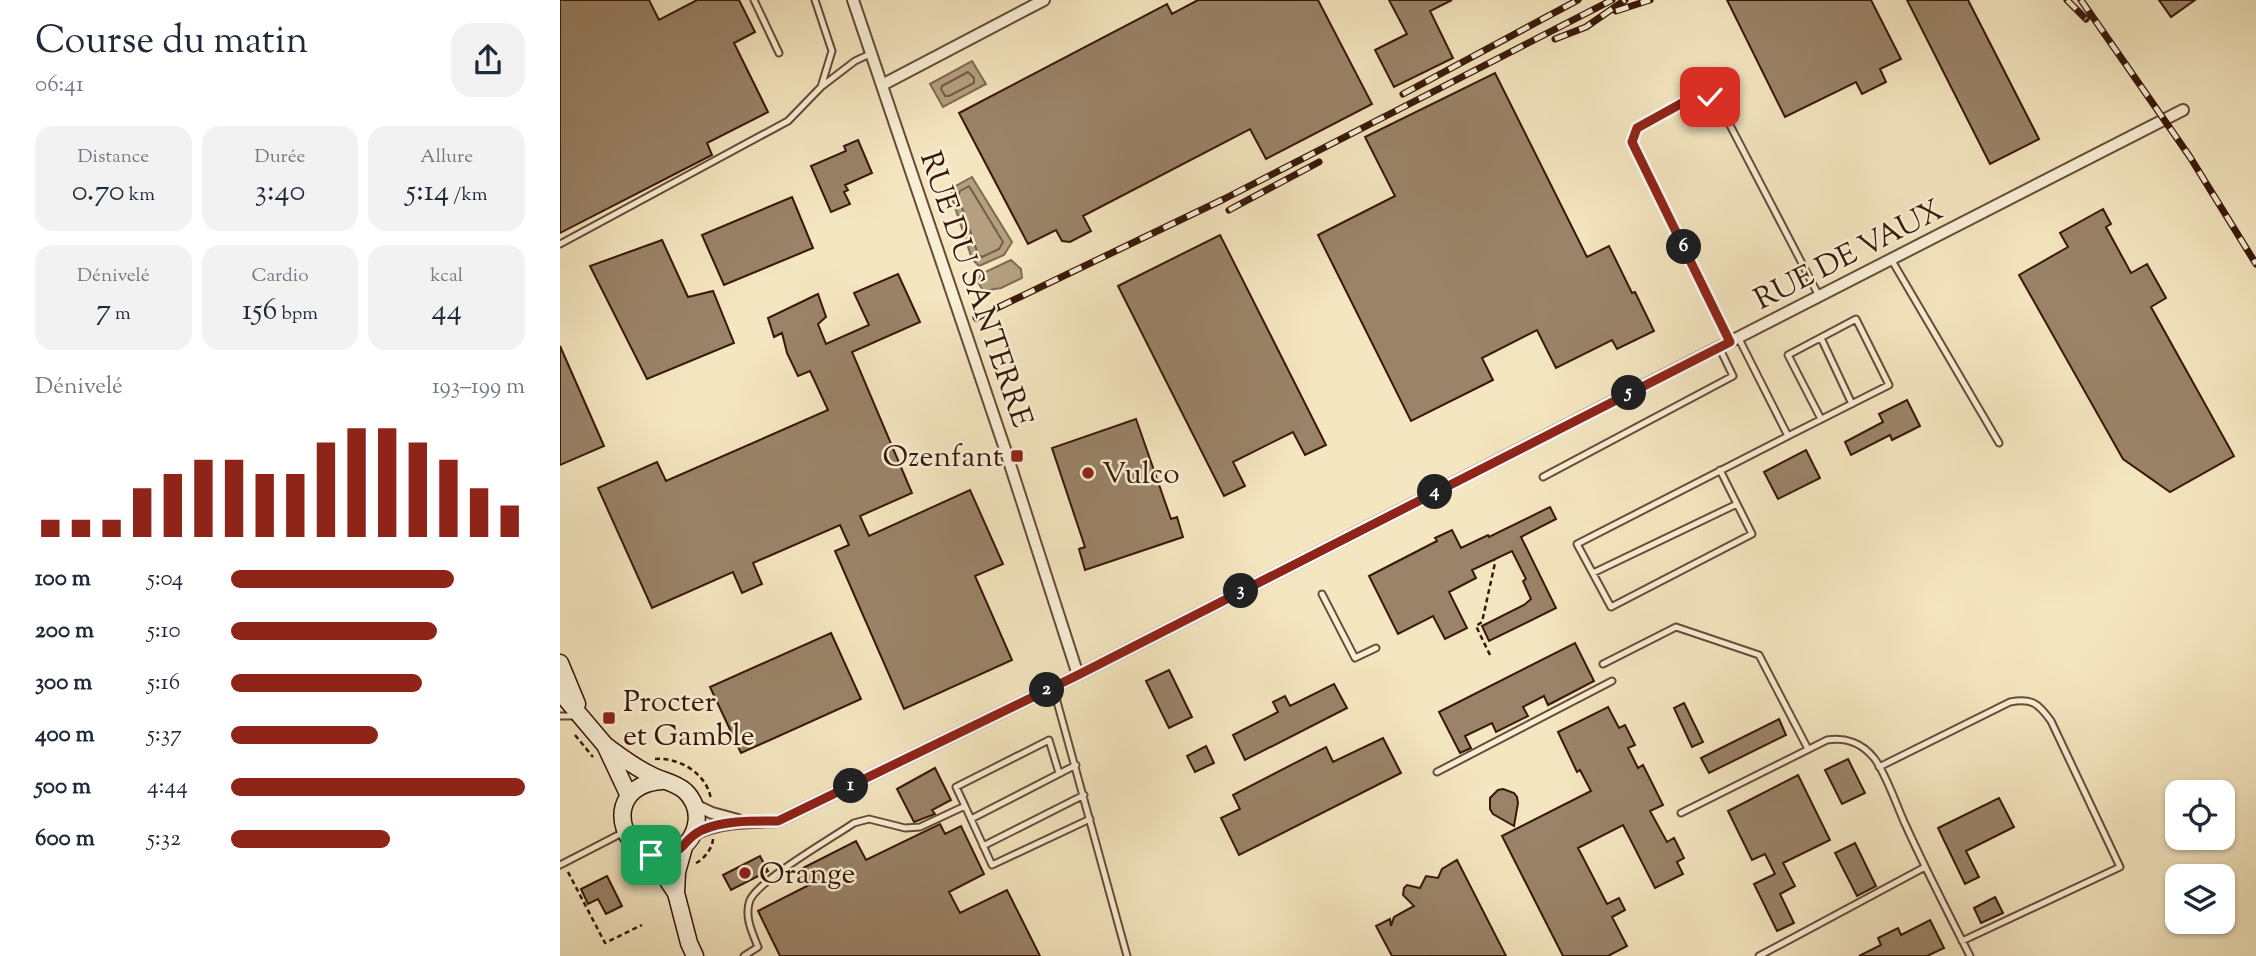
<!DOCTYPE html>
<html lang="fr">
<head>
<meta charset="utf-8">
<style>
  :root { --surface:#fff; --page:#f2f2f3; --text:#1f2937; --muted:#747a83; --accent:#8f2418 }
  body { margin:0; font-family:"Sorts Mill Goudy",serif; background:var(--page); color:var(--text); height:100vh; display:flex; flex-direction:column; font-size:26px; white-space:nowrap }
  * { box-sizing:border-box; margin:0 }
  p { font-size:23px; color:var(--muted) }
  .icon { flex:none; width:38px; height:38px; fill:none; stroke:currentColor; stroke-width:2; stroke-linecap:round; stroke-linejoin:round }
  .map { position:relative; flex:1; overflow:hidden }
  .sheet { display:flex; flex-direction:column; background:var(--surface); width:560px }
  .sheet>* { flex:none }
  .controls { position:absolute; left:1605px; top:780px; display:grid; gap:14px }
  .controls a { display:grid; place-items:center; width:70px; height:70px; border-radius:14px; background:var(--surface); box-shadow:0 2px 5px #0004; font-size:35px }
  .pin { position:absolute; display:grid; place-items:center; width:60px; height:60px; color:#fff; margin:-30px; border-radius:14px; box-shadow:0 4px 10px #0006 }
  .km { position:absolute; width:35px; height:35px; margin:-18px; border-radius:50%; background:#222; color:#fff; font-size:19px; line-height:35px; text-align:center }
  .round { display:grid; place-items:center; flex:none; width:74px; height:74px; border-radius:21px; background:var(--page) }
  .overview { display:flex; align-items:center; justify-content:space-between; height:119px; padding:0 35px }
  h1 { font-size:38px; font-weight:600; line-height:52px }
  .figures { display:grid; grid-template-columns:repeat(3,1fr); gap:10px; height:119px; padding:7px 35px }
  .figures div { display:grid; align-content:center; border-radius:18px; background:var(--page); text-align:center }
  .figures b { font-size:30px; font-weight:600 }
  .figures small { font-size:19px; font-weight:400 }
  .figures p { font-size:19px }
  .chart { height:196px; padding:14px 35px }
  .chart p { display:flex; justify-content:space-between }
  .chart svg { width:100%; height:126px; margin-top:7px; stroke:var(--accent); stroke-width:6 }
  ul { padding:0 35px; list-style:none; font-size:23px }
  li { display:grid; grid-template-columns:112px 84px 1fr; align-items:center; height:52px }
  li i { height:18px; border-radius:9px; background:var(--accent) }
  main { display:flex; flex:1; min-height:0 }
  .map>svg:first-child { display:block }
  .water { fill:#b4a081; stroke:#826951; stroke-width:2 }
  .lines { fill:none; stroke-linecap:round; stroke-linejoin:round }
  .shore { stroke:#765c44; stroke-width:2 }
  .building { fill:#9a8368; stroke:#381708; stroke-width:2 }
  .service-casing { stroke:#674b36; stroke-width:9 }
  .minor-casing { stroke:#674b36; stroke-width:14 }
  .secondary-casing { stroke:#381708; stroke-width:19 }
  .path { stroke:#381708; stroke-width:2.5; stroke-dasharray:5 3.5; stroke-linecap:butt }
  .service { stroke:#f8efd6; stroke-width:5 }
  .minor { stroke:#f8efd6; stroke-width:10 }
  .secondary { stroke:#f8efd6; stroke-width:16 }
  .rail-casing { stroke:#381708; stroke-width:7 }
  .rail { stroke:#f8efd6; stroke-width:4.5; stroke-dasharray:13; stroke-linecap:butt }
  .route-casing { stroke:#fff; stroke-width:14 }
  .route { stroke:#8f2418; stroke-width:9 }
  .poi-dot { fill:#8f2418; stroke:#f8efd6; stroke-width:2.5 }
  .labels { text-anchor:middle; stroke-width:5; stroke-linejoin:round; paint-order:stroke }
  .street-label { font-size:30px; fill:#381708; stroke:#f8efd6 }
  .poi-label { font-size:30px; fill:#381708; stroke:#f8efd6; text-anchor:start }
</style>
</head>
<body>
<main>
<section class="sheet">
<div class="overview"><div><h1>Course du matin</h1><p>06:41</p></div><a class="round"><svg class="icon" aria-label="share" viewBox="0 0 24 24"><path d="M12 15V3M7 8l5-5 5 5M5 13v7h14v-7"/></svg></a></div>
<div class="figures">
<div><p>Distance</p><b>0.70<small> km</small></b></div>
<div><p>Durée</p><b>3:40</b></div>
<div><p>Allure</p><b>5:14<small> /km</small></b></div>
</div>
<div class="figures">
<div><p>Dénivelé</p><b>7<small> m</small></b></div>
<div><p>Cardio</p><b>156<small> bpm</small></b></div>
<div><p>kcal</p><b>44</b></div>
</div>
<div class="chart"><p><span>Dénivelé</span>193–199 m</p>
<svg viewBox="0 0 160 44" preserveAspectRatio="none"><path d="M5 44V38M15 44V38M25 44V38M35 44V27M45 44V22M55 44V17M65 44V17M75 44V22M85 44V22M95 44V11M105 44V6M115 44V6M125 44V11M135 44V17M145 44V27M155 44V33"/></svg>
</div>
<ul>
<li><b>100 m</b>5:04<i style="width:76%"></i></li>
<li><b>200 m</b>5:10<i style="width:70%"></i></li>
<li><b>300 m</b>5:16<i style="width:65%"></i></li>
<li><b>400 m</b>5:37<i style="width:50%"></i></li>
<li><b>500 m</b>4:44<i style="width:100%"></i></li>
<li><b>600 m</b>5:32<i style="width:54%"></i></li>
</ul>
</section>
<div class="map">
<svg width="1696" height="956" viewBox="0 0 1696 956">
  <rect width="100%" height="100%" fill="#f4e6c0"/>
  <filter id="stains"><feTurbulence type="fractalNoise" baseFrequency=".00286" numOctaves="4"/><feColorMatrix values="0 0 0 0 .2 0 0 0 0 .09 0 0 0 0 .02 0 0 0 .5 -.17"/></filter>
  <radialGradient id="worn" r=".72"><stop offset=".6" stop-color="#630" stop-opacity="0"/><stop offset="1" stop-color="#630" stop-opacity=".3"/></radialGradient>
  <path class="water" d="M412 61 426 84 383 107 370 84Z
    M412 177 452 242 444 255 419 266 412 259 391 195 394 187Z
    M451 260 461 269 462 278 441 288 423 291 418 282 421 274Z"/>
  <g class="lines">
    <path class="shore" d="M408 72 414 78V83L389 96H385L381 89 382 86Z
      M409 186 443 242 439 249 422 257 418 254 398 196 400 191Z"/>
  </g>
  <path class="building" d="M0 0H89L99 20 137 0H179L195 32 174 43 208 112 147 143 152 155 0 233Z
    M638 0H758L812 104 706 159 690 129 523 216 531 231 510 242 502 241 496 230 468 244 399 113 607 4 612 14Z
    M829 0H892L870 11 893 58 834 87 815 50 847 34Z
    M1167 0H1311L1341 59 1320 69 1326 82 1302 94 1296 82 1225 117Z
    M1347 0H1408L1479 139 1430 164Z
    M1599 0H1635L1611 17Z
    M935 73 1027 257 1049 246 1072 293 1075 292 1094 331 1057 349 1052 340 996 368 977 330 922 358 933 380 851 421 758 235 835 196 805 137Z
    M298 140 312 173 285 185 288 190 284 192 290 204 271 212 251 166 286 151 284 146Z
    M232 197 253 248 164 285 142 235Z
    M1543 209 1551 224 1546 227 1571 273 1587 264 1606 298 1591 307 1674 456 1610 492 1563 459 1459 275 1508 247 1500 233Z
    M660 235 766 445 745 455 733 432 673 462 685 486 664 496 558 286Z
    M102 240 128 297 153 291 174 343 87 379 30 266Z
    M338 274 360 322 292 352 352 493 300 516 309 536 410 490 443 564 415 576 452 660 344 709 275 551 289 545 280 525 193 563 202 584 182 593 173 572 92 608 38 488 97 462 106 481 268 410 250 371 238 376 227 353 222 333 214 337 208 318 258 294 266 317 258 324 266 344 309 325 294 293Z
    M0 346 44 446 0 465Z
    M1347 400 1360 426 1332 440 1330 435 1291 455 1285 442 1323 422 1319 414Z
    M576 419 611 519 617 517 623 537 525 570 519 549 525 547 492 448Z
    M1246 450 1260 478 1218 499 1204 472Z
    M990 507 996 519 961 537 996 608 929 641 922 626 964 605 971 599 963 581 966 579 952 551 912 570 916 578 889 592 907 628 885 639 873 616 838 634 809 576 877 541 875 538 892 530 901 548 928 535 929 537Z
    M271 633 301 699 181 753 150 687Z
    M1015 643 1034 681 988 705 984 696 963 707 968 716 936 732 932 723 905 736 911 748 900 753 879 712Z
    M609 670 632 717 609 728 586 681Z
    M774 684 787 708 685 760 673 735 718 712 713 702 725 696 730 706Z
    M1124 703 1143 742 1132 747 1114 708Z
    M1048 707 1059 728 1065 725 1075 745 1068 748 1078 768 1083 765 1103 805 1090 811 1107 842 1114 838 1124 858 1117 862 1123 874 1095 888 1063 825 1018 848 1047 904 1059 898 1065 910 1052 917 1067 946 1048 956H1003L942 836 1031 791 1020 770 1017 772 998 732Z
    M1219 719 1226 735 1149 773 1141 758Z
    M823 738 841 773 679 855 661 818 680 809 673 795 766 747 773 762Z
    M646 746 654 763 635 772 627 756Z
    M1288 759 1305 793 1282 804 1265 770Z
    M375 768 391 800 372 810 375 814 354 822 337 789Z
    M1238 775 1270 840 1223 863 1235 886 1220 894 1234 923 1217 931 1194 884 1215 874 1205 854 1192 860 1168 811Z
    M943 789 954 793 957 797 958 803 954 826 933 814 930 809V798L938 790Z
    M1439 798 1454 827 1406 851 1419 877 1405 884 1378 828Z
    M380 824 385 834 401 826 424 874 389 892 400 913 447 890 480 956H220L198 911 251 884 243 868 296 841 306 860Z
    M1295 843 1316 886 1297 896 1275 853Z
    M200 856 208 871 171 890 163 875Z
    M897 860 946 956H832L816 926 830 919 831 926 834 917 854 906 843 895 844 888 847 885 860 888 866 876 878 878 882 869Z
    M47 876 62 906 46 914 38 899 28 904 21 889Z
    M1435 897 1443 913 1421 923 1414 908Z
    M1370 920 1384 948 1367 956H1299L1321 945 1318 938 1338 928 1341 935Z"/>
  <g class="lines">
    <g class="service-casing">
      <path id="service" d="M194 0 219 53
        M261 87 295 61 310 54
        M0 244 228 121 261 87 272 51 255 0
        M1331 259 1439 443
        M1261 338 1292 404
        M1170 342 1072 142 1077 128 1133 97C1146 94 1150 98 1160 106L1259 296
        M1228 436 1329 385 1296 319 1228 355 1261 419
        M1160 470 1192 534 1051 607 1017 544 1228 436 1178 337
        M983 477 1173 376 1159 347
        M1033 573 1177 504
        M762 594 795 658 816 648
        M1043 664 1116 627 1199 655 1248 749
        M493 687 567 956
        M0 716H14
        M1319 767 1450 702C1472 698 1478 703 1491 721L1560 867 1402 941
        M877 772 1052 681
        M405 806 396 787 489 740 499 773
        M1121 813 1267 740C1285 737 1302 743 1314 758 1326 773 1337 807 1346 826 1366 870 1388 913 1410 956
        M411 819 516 765
        M423 846 524 795
        M0 865 64 832
        M184 956 198 947C192 932 184 916 190 900 199 880 272 838 294 823L309 819 345 828 360 827 405 806 432 865 530 819
        M1199 956 1365 867"/>
    </g>
    <g class="minor-casing">
      <path id="minor" d="M293 0 446 452 518 675
        M322 85 484 0
        M135 805 152 813 178 820
        M133 835C160 821 189 822 218 821L518 675 1623 110"/>
    </g>
    <g class="secondary-casing">
      <path id="secondary" d="M0 663 17 704
        M0 692 45 745 69 796
        M45 745C60 756 74 767 91 775 102 781 115 782 125 791 143 808 140 837 118 850 68 880 31 786 102 781
        M91 855 116 893 129 943 135 956
        M116 893 117 872 124 847"/>
    </g>
    <path class="path" d="M930 655 916 626 922 622 935 563 934 560
      M15 735 33 757
      M95 759C119 757 148 774 151 800
      M136 863C144 859 153 848 153 838
      M8 872 45 943 82 925"/>
    <use href="#service" class="service"/>
    <use href="#minor" class="minor"/>
    <use href="#secondary" class="secondary"/>
    <g class="rail-casing">
      <path id="rail" d="M1507 0 1526 19
        M1521 0 1630 157 1696 264
        M1056 11 1090 0
        M995 39 1026 27 1065 0
        M843 94 1018 0
        M669 210 759 162
        M416 318 664 199 1052 0"/>
    </g>
    <use href="#rail" class="rail"/>
  </g>
  <g class="lines">
    <g class="route-casing">
      <path id="route" d="M91 855C127 857 119 841 142 830 165 820 194 821 218 821L518 675 1170 342 1072 142 1077 128 1133 97 1143 95 1150 97"/>
    </g>
    <use href="#route" class="route"/>
  </g>
  <g class="poi-dot">
    <rect x="450" y="449" width="14" height="14" rx="3.5"/>
    <circle cx="528" cy="473" r="7"/>
    <rect x="42" y="711" width="14" height="14" rx="3.5"/>
    <circle cx="185" cy="873" r="7"/>
  </g>
  <g class="labels">
    <g class="street-label">
      <text transform="translate(1288 254) rotate(-27)" y="10">RUE DE VAUX</text>
      <text transform="translate(417 289) rotate(71)" y="10">RUE DU SANTERRE</text>
    </g>
    <g class="poi-label">
      <text x="443" y="466" text-anchor="end">Ozenfant</text>
      <text x="542" y="483">Vulco</text>
      <text x="63" y="711">Procter<tspan x="63" dy="34">et Gamble</tspan></text>
      <text x="199" y="883">Orange</text>
    </g>
  </g>
  <rect width="100%" height="100%" filter="url(#stains)"/>
  <rect width="100%" height="100%" fill="url(#worn)"/>
</svg>
<div class="controls">
<a><svg class="icon" aria-label="locate" viewBox="0 0 24 24"><circle cx="12" cy="12" r="6"/><path d="M12 2v4M12 18v4M2 12h4M18 12h4"/></svg></a>
<a><svg class="icon" aria-label="layers" viewBox="0 0 24 24"><path d="M12 4l9 5-9 5-9-5zM3 14l9 5 9-5"/></svg></a>
</div>
<div class="pin" style="left:91px;top:855px;background:#1e9e55"><svg class="icon" aria-label="arrive" viewBox="0 0 24 24"><path d="M6 21V4h12l-3 4 3 4H6"/></svg></div>
<div class="pin" style="left:1150px;top:97px;background:#d93025"><svg class="icon" aria-label="check" viewBox="0 0 24 24"><path d="M5 12l5 5 9-10"/></svg></div>
<b class="km" style="left:291px;top:786px">1</b>
<b class="km" style="left:487px;top:690px">2</b>
<b class="km" style="left:681px;top:591px">3</b>
<b class="km" style="left:875px;top:492px">4</b>
<b class="km" style="left:1069px;top:393px">5</b>
<b class="km" style="left:1124px;top:247px">6</b>
</div>
</main>
</body>
</html>
